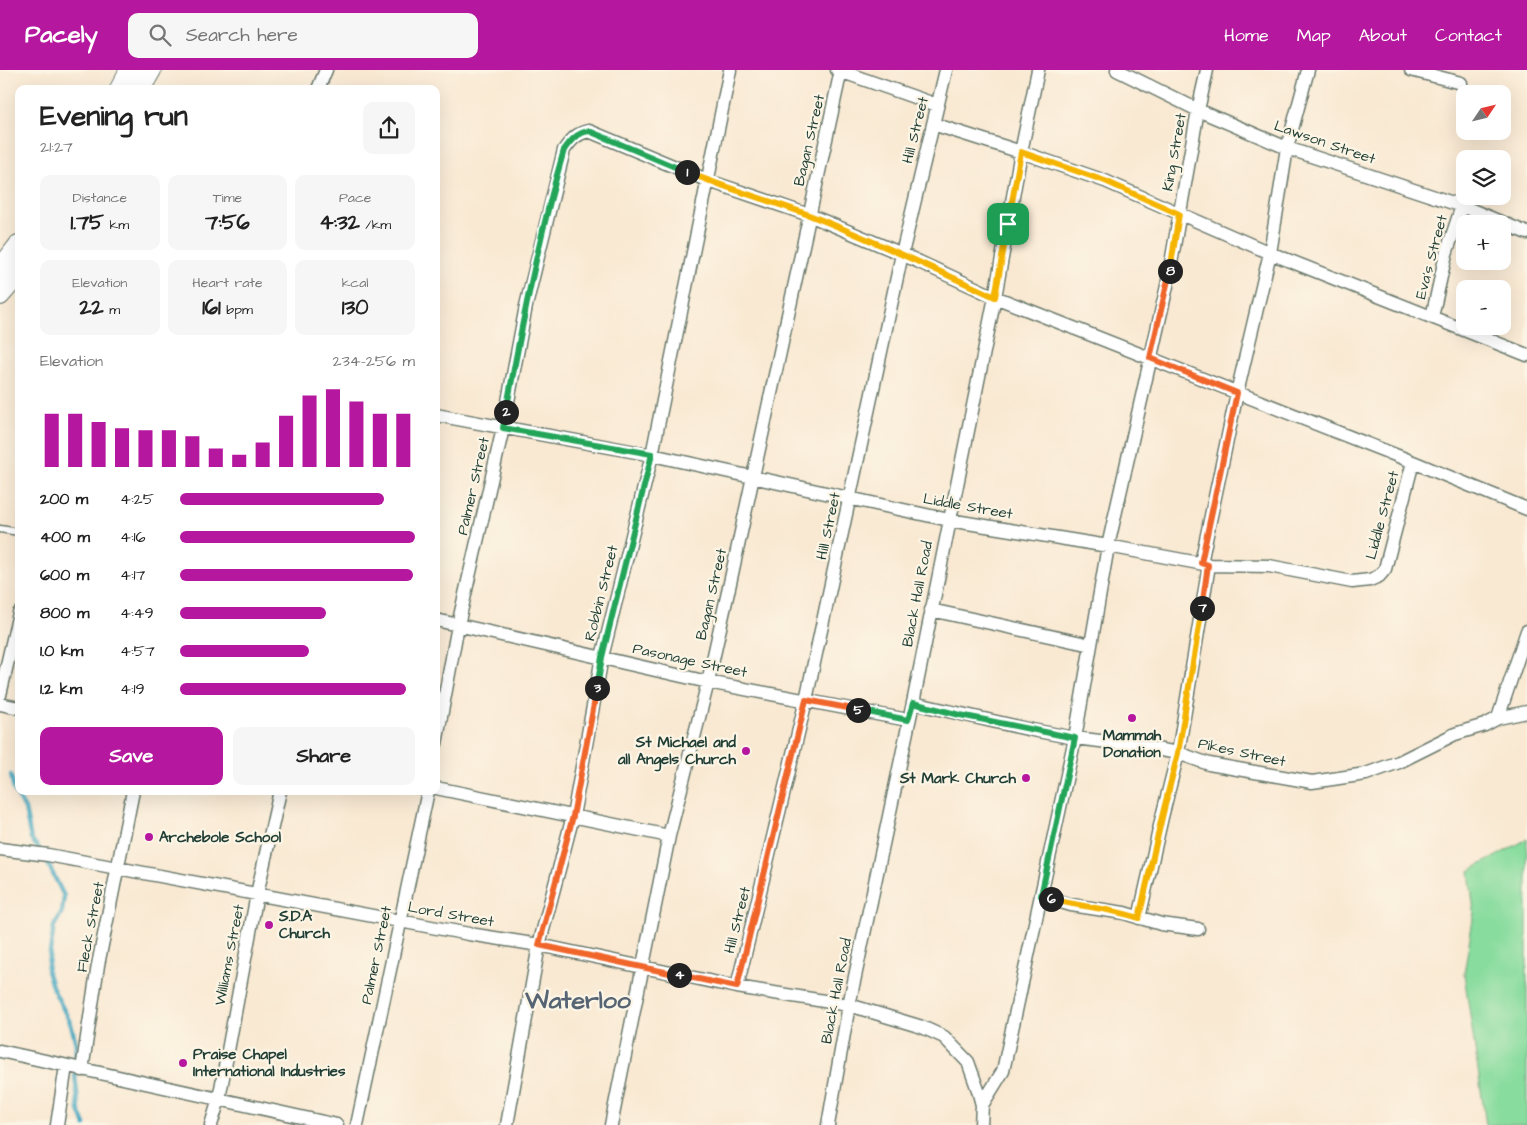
<!DOCTYPE html>
<html lang="en">
<head>
<meta charset="utf-8">
<style>
  :root { --surface:#fff; --page:#f6f6f6; --text:#222; --muted:#767676; --accent:#b5179e }
  body { margin:0; font-family:"Architects Daughter",sans-serif; background:var(--page); color:var(--text); height:100vh; display:flex; flex-direction:column; font-size:19px; white-space:nowrap }
  * { box-sizing:border-box; margin:0 }
  p { font-size:16px; color:var(--muted) }
  .icon { flex:none; width:28px; height:28px; fill:none; stroke:currentColor; stroke-width:2; stroke-linecap:round; stroke-linejoin:round }
  .map { position:relative; flex:1; overflow:hidden }
  .details { position:absolute; left:15px; top:15px; width:425px; height:710px; display:flex; flex-direction:column; background:var(--surface); border-radius:10px; box-shadow:0 5px 20px #0002 }
  .details>* { flex:none }
  .needle { width:32px; rotate:55deg }
  .buttons { position:absolute; left:1456px; top:15px; display:grid; gap:10px }
  .buttons a { display:grid; place-items:center; width:55px; height:55px; border-radius:10px; background:var(--surface); box-shadow:0 5px 20px #0002; font-size:25px }
  .pin { position:absolute; display:grid; place-items:center; width:42px; height:42px; color:#fff; margin:-21px; border-radius:10px; box-shadow:0 2px 8px #0006 }
  .km { position:absolute; width:25px; height:25px; margin:-12px; border-radius:50%; background:#222; color:#fff; font-size:14px; line-height:25px; text-align:center }
  .round { display:grid; place-items:center; flex:none; width:52px; height:52px; border-radius:10px; background:var(--page) }
  .headline { display:flex; align-items:center; justify-content:space-between; height:85px; padding:0 25px }
  h1 { font-size:28px; font-weight:700; line-height:38px }
  .figures { display:grid; grid-template-columns:repeat(3,1fr); gap:8px; height:85px; padding:5px 25px }
  .figures div { display:grid; align-content:center; border-radius:10px; background:var(--page); text-align:center }
  .figures b { font-size:21px; font-weight:700 }
  .figures small { font-size:14px; font-weight:400 }
  .figures p { font-size:14px }
  .chart { height:140px; padding:10px 25px }
  .chart p { display:flex; justify-content:space-between }
  .chart svg { width:100%; height:90px; margin-top:5px; stroke:var(--accent); stroke-width:6 }
  .button { display:flex; gap:10px; margin-top:auto; padding:10px 25px }
  .button a { flex:1; height:58px; border-radius:10px; background:var(--accent); color:#fff; font-size:20px; font-weight:700; line-height:58px; text-align:center }
  .button a+a { background:var(--page); color:var(--text) }
  ul { padding:0 25px; list-style:none; font-size:16px }
  li { display:grid; grid-template-columns:80px 60px 1fr; align-items:center; height:38px }
  li i { height:12px; border-radius:6px; background:var(--accent) }
  header { display:flex; align-items:center; gap:30px; box-sizing:border-box; height:70px; padding:0 25px; background:var(--accent); color:#fff }
  header strong { font-size:24px }
  nav { display:flex; gap:28px; margin-inline-start:auto; font-size:18px }
  .search { width:350px; height:45px; background:var(--page); display:flex; align-items:center; gap:12px; box-sizing:border-box; padding:0 18px; border-radius:10px; color:var(--muted); font-size:19px }
  .map>svg:first-child { display:block }
  .green { fill:#88dc9e; stroke:#548c69 }
  .lines { fill:none; stroke-linecap:round; stroke-linejoin:round }
  .stream { stroke:#41a7c1; stroke-width:4.5 }
  .service-casing { stroke:#6b796c; stroke-width:9 }
  .minor-casing { stroke:#6b796c; stroke-width:15 }
  .trunk-casing { stroke:#6b796c; stroke-width:22 }
  .service { stroke:#fff; stroke-width:6 }
  .minor { stroke:#fff; stroke-width:12 }
  .trunk { stroke:#fff; stroke-width:20 }
  .split-1-casing { stroke:#fff; stroke-width:10 }
  .split-2-casing { stroke:#fff; stroke-width:10 }
  .split-3-casing { stroke:#fff; stroke-width:10 }
  .split-4-casing { stroke:#fff; stroke-width:10 }
  .split-5-casing { stroke:#fff; stroke-width:10 }
  .split-6-casing { stroke:#fff; stroke-width:10 }
  .split-7-casing { stroke:#fff; stroke-width:10 }
  .split-8-casing { stroke:#fff; stroke-width:10 }
  .split-9-casing { stroke:#fff; stroke-width:10 }
  .split-1 { stroke:#f5b400; stroke-width:6 }
  .split-2 { stroke:#22a559; stroke-width:6 }
  .split-3 { stroke:#22a559; stroke-width:6 }
  .split-4 { stroke:#f0652b; stroke-width:6 }
  .split-5 { stroke:#f0652b; stroke-width:6 }
  .split-6 { stroke:#22a559; stroke-width:6 }
  .split-7 { stroke:#f5b400; stroke-width:6 }
  .split-8 { stroke:#f0652b; stroke-width:6 }
  .split-9 { stroke:#f5b400; stroke-width:6 }
  .poi-dot { fill:#b5179e; stroke:#fcf5e5; stroke-width:2 }
  .labels { text-anchor:middle; stroke-width:4.5; stroke-linejoin:round; paint-order:stroke }
  .street-label { font-size:15px; fill:#1f3d34; stroke:#fcf5e5 }
  .poi-label { font-size:15px; font-weight:bold; fill:#1f3d34; stroke:#fcf5e5; text-anchor:start }
  .town-label { font-size:25px; font-weight:bold; fill:#566474; stroke:#fcf5e5 }
</style>
</head>
<body>
<header>
<strong>Pacely</strong>
<div class="search"><svg class="icon" aria-label="search" viewBox="0 0 24 24"><circle cx="10" cy="10" r="6"/><path d="M15 15l6 6"/></svg>Search here</div>
<nav><a>Home</a><a>Map</a><a>About</a><a>Contact</a></nav>
</header>
<div class="map">
<svg width="1527" height="1055" viewBox="0 0 1527 1055">
  <rect width="100%" height="100%" fill="#fcf5e5"/>
  <filter id="ink" filterUnits="userSpaceOnUse"><feTurbulence type="fractalNoise" baseFrequency=".02" numOctaves="2"/><feDisplacementMap in="SourceGraphic" scale="10" xChannelSelector="R" yChannelSelector="G"/><feConvolveMatrix kernelMatrix="1 2 1 2 8 2 1 2 1" color-interpolation-filters="sRGB"/></filter>
  <filter id="wash" filterUnits="userSpaceOnUse"><feTurbulence type="fractalNoise" baseFrequency=".0096" numOctaves="4" result="noise"/><feDisplacementMap in="SourceGraphic" scale="20" xChannelSelector="R" yChannelSelector="G"/><feGaussianBlur stdDeviation="1.12" result="paint"/><feColorMatrix in="noise" values="0 0 0 0 0 0 0 0 0 0 0 0 0 0 0 0 0 1.4 0 .05"/><feComposite in="paint" operator="in"/></filter>
  <g filter="url(#wash)">
    <rect width="100%" height="100%" fill="#f9e9d3"/>
    <path class="green" d="M1527 769V1055H1486L1464 904 1474 842 1469 801Z"/>
    <g class="lines">
      <path class="stream" d="M11 705 14 720 25 739 31 769 41 781
        M45 788 64 826 62 842 54 856 47 901 53 919 71 954 76 974 75 1005 79 1040 85 1055"/>
    </g>
  </g>
  <g filter="url(#ink)">
    <g class="lines">
      <g class="service-casing">
        <path id="service" d="M0 459 19 462"/>
      </g>
      <g class="minor-casing">
        <path id="minor" d="M837 0 937 35
          M1117 0 1198 40 1287 78 1462 136 1527 163
          M1411 0 1461 13
          M318 19 326 0
          M933 54 1021 82 1105 111 1270 183 1527 285
          M1432 247 1446 184 1462 136
          M436 345 652 385 949 450 1108 476 1209 495 1269 496 1352 512 1370 510 1379 506 1385 499 1413 392
          M1201 493 1237 323 1270 183 1287 78 1308 0
          M931 540 1091 575
          M436 550 708 612 908 650
          M0 625 19 543
          M913 633 1032 660 1075 668 1133 675 1178 683 1209 694 1312 712 1366 704 1399 692 1455 664 1485 655 1498 648 1527 642
          M0 634 19 638
          M1498 648 1527 561
          M436 674 458 555 503 358 526 236 564 80C571 70 577 63 589 61L709 111 809 145 902 184 995 227 1413 392 1527 439
          M436 718 669 766
          M0 779 48 785 469 864 539 875 737 917 849 935 922 957 944 967 968 992 978 1020 982 1035 981 1055
          M1041 826 1071 835 1124 843 1161 854 1198 859
          M1139 848 1162 747 1178 683 1209 495
          M737 917 806 630 902 184 946 0
          M0 981 337 1055
          M82 1000 98 895 133 721
          M982 1035 1003 1001 1075 668 1108 476 1167 216 1198 40 1207 0
          M57 1055 66 996
          M211 1055 219 1029 257 824 280 721
          M357 1055 428 721
          M507 1055 539 875 573 746 602 587 652 385 730 0
          M611 1055 669 766 708 612 730 513 841 0
          M828 1055 849 935 913 633 995 227 1021 82 1038 0"/>
      </g>
      <g class="trunk-casing">
        <path id="trunk" d="M120 19 130 0
          M140 19 151 0
          M0 200 19 175
          M0 225 19 203"/>
      </g>
      <use href="#service" class="service"/>
      <use href="#minor" class="minor"/>
      <use href="#trunk" class="trunk"/>
    </g>
  </g>
  <g class="lines" filter="url(#ink)">
    <g class="split-1-casing">
      <path id="split-1" d="M687 102C727 119 769 130 809 145 873 170 934 199 995 227L1008 154"/>
    </g>
    <g class="split-2-casing">
      <path id="split-2" d="M506 342C522 254 539 166 564 80 571 70 577 63 589 61L687 102"/>
    </g>
    <g class="split-3-casing">
      <path id="split-3" d="M506 342 503 358 652 384 602 587 597 618"/>
    </g>
    <g class="split-4-casing">
      <path id="split-4" d="M597 618 573 746 539 875 679 905"/>
    </g>
    <g class="split-5-casing">
      <path id="split-5" d="M679 905 737 917 806 630 858 640"/>
    </g>
    <g class="split-6-casing">
      <path id="split-6" d="M858 640 908 650 913 633 960 645 1075 668 1041 826 1051 829"/>
    </g>
    <g class="split-7-casing">
      <path id="split-7" d="M1051 829C1080 837 1110 838 1139 848L1162 747 1178 683 1202 538"/>
    </g>
    <g class="split-8-casing">
      <path id="split-8" d="M1170 201 1150 288 1237 323 1201 493 1208 495 1202 538"/>
    </g>
    <g class="split-9-casing">
      <path id="split-9" d="M1008 154 1021 82 1105 111 1179 144 1170 201"/>
    </g>
    <use href="#split-1" class="split-1"/>
    <use href="#split-2" class="split-2"/>
    <use href="#split-3" class="split-3"/>
    <use href="#split-4" class="split-4"/>
    <use href="#split-5" class="split-5"/>
    <use href="#split-6" class="split-6"/>
    <use href="#split-7" class="split-7"/>
    <use href="#split-8" class="split-8"/>
    <use href="#split-9" class="split-9"/>
  </g>
  <g class="poi-dot">
    <circle cx="1132" cy="648" r="5"/>
    <circle cx="746" cy="681" r="5"/>
    <circle cx="1026" cy="708" r="5"/>
    <circle cx="149" cy="767" r="5"/>
    <circle cx="269" cy="855" r="5"/>
    <circle cx="183" cy="993" r="5"/>
  </g>
  <g class="labels">
    <g class="street-label">
      <text transform="translate(915 60) rotate(-76)" y="5">Hill Street</text>
      <text transform="translate(809 70) rotate(-77)" y="5">Bagan Street</text>
      <text transform="translate(1325 72) rotate(19)" y="5">Lawson Street</text>
      <text transform="translate(1174 82) rotate(-80)" y="5">King Street</text>
      <text transform="translate(1431 187) rotate(-75)" y="5">Eva's Street</text>
      <text transform="translate(473 416) rotate(-77)" y="5">Palmer Street</text>
      <text transform="translate(968 436) rotate(10)" y="5">Liddle Street</text>
      <text transform="translate(1382 445) rotate(-75)" y="5">Liddle Street</text>
      <text transform="translate(828 456) rotate(-78)" y="5">Hill Street</text>
      <text transform="translate(601 523) rotate(-76)" y="5">Robbin Street</text>
      <text transform="translate(711 524) rotate(-77)" y="5">Bagan Street</text>
      <text transform="translate(917 524) rotate(-79)" y="5">Black Hall Road</text>
      <text transform="translate(690 590) rotate(12)" y="5">Pasonage Street</text>
      <text transform="translate(1242 682) rotate(12)" y="5">Pikes Street</text>
      <text transform="translate(451 844) rotate(10)" y="5">Lord Street</text>
      <text transform="translate(737 850) rotate(-76)" y="5">Hill Street</text>
      <text transform="translate(90 857) rotate(-79)" y="5">Fleck Street</text>
      <text transform="translate(229 885) rotate(-79)" y="5">Williams Street</text>
      <text transform="translate(376 885) rotate(-78)" y="5">Palmer Street</text>
      <text transform="translate(836 921) rotate(-79)" y="5">Black Hall Road</text>
    </g>
    <g class="poi-label">
      <text x="1132" y="670" text-anchor="middle">Mammah<tspan x="1132" dy="17">Donation</tspan></text>
      <text x="736" y="677" text-anchor="end">St Michael and<tspan x="736" dy="17">all Angels Church</tspan></text>
      <text x="1016" y="713" text-anchor="end">St Mark Church</text>
      <text x="159" y="772">Archebole School</text>
      <text x="279" y="851">S.D.A<tspan x="279" dy="17">Church</tspan></text>
      <text x="193" y="989">Praise Chapel<tspan x="193" dy="17">International Industries</tspan></text>
    </g>
    <g class="town-label">
      <text x="578" y="938">Waterloo</text>
    </g>
  </g>
</svg>
<div class="buttons">
<a><svg class="needle" viewBox="-14 -14 28 28"><path d="M0-13l5 13h-10z" fill="#e53935"/><path d="M0 13l5-13h-10z" fill="#767676"/></svg></a>
<a><svg class="icon" aria-label="layers" viewBox="0 0 24 24"><path d="M12 4l9 5-9 5-9-5zM3 14l9 5 9-5"/></svg></a>
<a>+</a>
<a>−</a>
</div>
<div class="pin" style="left:1008px;top:154px;background:#1e9e55"><svg class="icon" aria-label="arrive" viewBox="0 0 24 24"><path d="M6 21V4h12l-3 4 3 4H6"/></svg></div>
<b class="km" style="left:687px;top:102px">1</b>
<b class="km" style="left:506px;top:342px">2</b>
<b class="km" style="left:597px;top:618px">3</b>
<b class="km" style="left:679px;top:905px">4</b>
<b class="km" style="left:858px;top:640px">5</b>
<b class="km" style="left:1051px;top:829px">6</b>
<b class="km" style="left:1202px;top:538px">7</b>
<b class="km" style="left:1170px;top:201px">8</b>
<section class="details">
<div class="headline"><div><h1>Evening run</h1><p>21:27</p></div><a class="round"><svg class="icon" aria-label="share" viewBox="0 0 24 24"><path d="M12 15V3M7 8l5-5 5 5M5 13v7h14v-7"/></svg></a></div>
<div class="figures">
<div><p>Distance</p><b>1.75<small> km</small></b></div>
<div><p>Time</p><b>7:56</b></div>
<div><p>Pace</p><b>4:32<small> /km</small></b></div>
</div>
<div class="figures">
<div><p>Elevation</p><b>22<small> m</small></b></div>
<div><p>Heart rate</p><b>161<small> bpm</small></b></div>
<div><p>kcal</p><b>130</b></div>
</div>
<div class="chart"><p><span>Elevation</span>234–256 m</p>
<svg viewBox="0 0 160 44" preserveAspectRatio="none"><path d="M5 44V18M15 44V18M25 44V22M35 44V25M45 44V26M55 44V26M65 44V29M75 44V35M85 44V38M95 44V32M105 44V19M115 44V9M125 44V6M135 44V12M145 44V18M155 44V18"/></svg>
</div>
<ul>
<li><b>200 m</b>4:25<i style="width:87%"></i></li>
<li><b>400 m</b>4:16<i style="width:100%"></i></li>
<li><b>600 m</b>4:17<i style="width:99%"></i></li>
<li><b>800 m</b>4:49<i style="width:62%"></i></li>
<li><b>1.0 km</b>4:57<i style="width:55%"></i></li>
<li><b>1.2 km</b>4:19<i style="width:96%"></i></li>
</ul>
<div class="button"><a>Save</a><a>Share</a></div>
</section>
</div>
</body>
</html>
